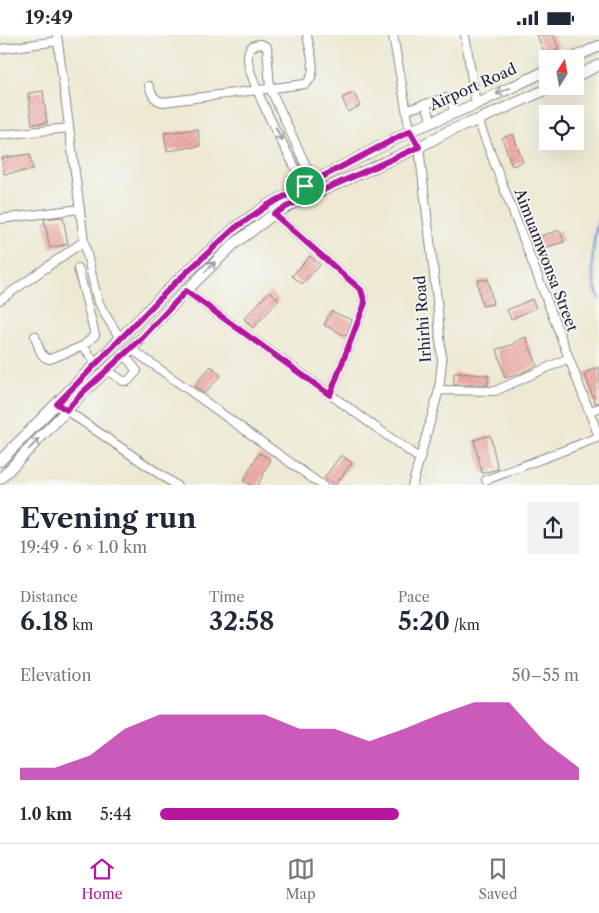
<!DOCTYPE html>
<html lang="en">
<head>
<meta charset="utf-8">
<style>
  :root { --surface:#fff; --page:#f2f2f3; --text:#1f2937; --muted:#747a83; --line:#e0e1e3; --accent:#b5179e }
  body { margin:0; font-family:"Libre Caslon Text",serif; background:var(--page); color:var(--text); height:100vh; display:flex; flex-direction:column; font-size:19px; white-space:nowrap }
  * { box-sizing:border-box; margin:0 }
  p { font-size:16px; color:var(--muted) }
  .icon { flex:none; width:28px; height:28px; fill:none; stroke:currentColor; stroke-width:2; stroke-linecap:round; stroke-linejoin:round }
  .map { position:relative; height:450px; overflow:hidden }
  .details { display:flex; flex-direction:column; background:var(--surface); flex:1 }
  .details>* { flex:none }
  .needle { width:32px; rotate:11deg }
  .fabs { position:absolute; left:539px; top:15px; display:grid; gap:10px }
  .fabs a { display:grid; place-items:center; width:45px; height:45px; border-radius:0px; background:var(--surface); box-shadow:0 5px 20px #0002; font-size:25px }
  .pin { position:absolute; display:grid; place-items:center; width:42px; height:42px; color:#fff; margin:-21px; border:2px solid #fff; border-radius:50%; box-shadow:0 1px 5px #0007 }
  .round { display:grid; place-items:center; flex:none; width:52px; height:52px; border-radius:0px; background:var(--page) }
  .summary { display:flex; align-items:center; justify-content:space-between; height:85px; padding:0 20px }
  h1 { font-size:28px; font-weight:800; line-height:38px }
  .figures { display:grid; grid-template-columns:repeat(3,1fr); gap:8px; height:85px; padding:5px 20px }
  .figures div { display:grid; align-content:center }
  .figures b { font-size:25px; font-weight:800 }
  .figures small { font-size:14px; font-weight:400 }
  .figures p { font-size:14px }
  .chart { height:140px; padding:10px 20px }
  .chart p { display:flex; justify-content:space-between }
  .chart svg { width:100%; height:90px; margin-top:5px; fill:var(--accent); opacity:.7 }
  ul { padding:0 20px; list-style:none; font-size:16px }
  li { display:grid; grid-template-columns:80px 60px 1fr; align-items:center; height:38px }
  li i { height:12px; border-radius:6px; background:var(--accent) }
  .status { display:flex; justify-content:space-between; align-items:center; height:35px; padding:0 25px; background:var(--surface); direction:ltr }
  .status svg { height:14px; fill:currentColor }
  .tabs { display:flex; justify-content:space-around; align-items:center; height:70px; border-top:1px solid var(--line); background:var(--surface); font-size:14px; color:var(--muted) }
  .tabs a { display:grid; justify-items:center; gap:2px }
  .tabs .selected { color:var(--accent) }
  .map>svg:first-child { display:block }
  .lines { fill:none; stroke-linecap:round; stroke-linejoin:round }
  .stream { stroke:#6f9dd8; stroke-width:2.5 }
  .building { fill:url(#building-hatch) }
  .minor-casing { stroke:#888687; stroke-width:10 }
  .major-casing { stroke:#888687; stroke-width:12 }
  .minor { stroke:#fff; stroke-width:8 }
  .major { stroke:#fff; stroke-width:10 }
  .oneway { stroke:#9c9ca7 }
  .route-casing { stroke:#fff; stroke-width:10 }
  .route { stroke:#b5179e; stroke-width:6 }
  .labels { text-anchor:middle; stroke-width:4; stroke-linejoin:round; paint-order:stroke }
  .street-label { font-size:15px; fill:#22223b; stroke:#f6f6f2 }
</style>
</head>
<body>
<div class="status"><b>19:49</b><svg viewBox="0 0 49 12"><path d="M0 12V9h3v3zM5 12V6h3v6zM10 12V3h3v9zM15 12V0h3v12zM26 1h20v11H26zM47 4h2v5h-2z"/></svg></div>
<div class="map">
<svg width="599" height="451" viewBox="0 0 599 451">
  <defs>
    <pattern id="building-hatch" width="6" height="6" patternUnits="userSpaceOnUse" patternTransform="scale(1.25)"><rect width="6" height="6" fill="#f0aca6"/><path d="M-1 1l2-2M0 6l6-6M5 7l2-2" fill="none" stroke="#ce9490"/></pattern>
  </defs>
  <rect width="100%" height="100%" fill="#f6f6f2"/>
  <filter id="ink" filterUnits="userSpaceOnUse"><feTurbulence type="fractalNoise" baseFrequency=".02" numOctaves="2"/><feDisplacementMap in="SourceGraphic" scale="10" xChannelSelector="R" yChannelSelector="G"/><feConvolveMatrix kernelMatrix="1 2 1 2 8 2 1 2 1" color-interpolation-filters="sRGB"/></filter>
  <filter id="wash" filterUnits="userSpaceOnUse"><feTurbulence type="fractalNoise" baseFrequency=".0096" numOctaves="4" result="noise"/><feDisplacementMap in="SourceGraphic" scale="20" xChannelSelector="R" yChannelSelector="G"/><feGaussianBlur stdDeviation="1.12" result="paint"/><feColorMatrix in="noise" values="0 0 0 0 0 0 0 0 0 0 0 0 0 0 0 0 0 1.4 0 .05"/><feComposite in="paint" operator="in"/></filter>
  <g filter="url(#wash)">
    <rect width="100%" height="100%" fill="#ede9d3"/>
    <g class="lines">
      <path class="stream" d="M599 180C593 206 588 238 599 263"/>
    </g>
    <g id="blocks">
      <path class="building" d="M537 0H553L559 13 545 19Z
        M43 56 47 88 32 89 28 58Z
        M354 58 360 71 348 77 342 63Z
        M198 94 200 111 167 116 164 98Z
        M513 99 523 127 512 131 502 103Z
        M30 119 33 135 4 139 2 123Z
        M63 182 68 209 50 213 44 184Z
        M560 195 564 207 540 214 537 202Z
        M310 221 320 230 302 249 292 241Z
        M488 244 493 269 482 271 477 246Z
        M270 256 279 265 253 293 244 284Z
        M532 264 536 273 511 284 507 275Z
        M331 276 352 285 346 301 324 290Z
        M526 302 537 330 519 339 505 343 497 314 515 309 514 307Z
        M211 331 221 340 204 359 194 350Z
        M599 332V368H595L584 338Z
        M454 338 488 340V350H454Z
        M490 400 498 434 482 438 474 405Z
        M259 418 271 425 257 451H252L243 446Z
        M341 420 352 428 335 450 324 443Z"/>
    </g>
  </g>
  <g filter="url(#ink)">
    <use href="#blocks" fill-opacity="0" stroke="#888687" stroke-width="1"/>
    <g class="lines">
      <g class="minor-casing">
        <path id="minor" d="M57 0 84 206 97 263 103 276 120 303
          M393 0 410 96 419 112 437 265 442 326 439 355 412 451
          M465 0 476 69
          M0 14 58 6
          M149 51C152 60 154 65 163 67L305 49C320 40 309 14 307 0
          M426 69 432 87
          M407 75 444 63 450 64 455 77
          M478 85 599 402 486 445
          M0 100 69 93
          M305 151C292 126 245 43 248 20 249 12 254 9 261 9L267 12 270 53 313 146
          M274 179 361 255 365 268 330 360
          M0 184 80 174
          M78 233 94 296 95 300 83 311 96 329
          M186 256 420 424
          M0 265 84 206
          M35 301C38 309 40 324 50 324L83 311
          M130 313 323 451
          M107 335 123 346H128L137 336 124 319
          M439 355 495 356 569 323
          M57 369 177 451
          M589 376 599 373"/>
      </g>
      <g class="major-casing">
        <path id="major" d="M571 24 599 11
          M575 42 599 30
          M0 426 174 249 235 193 268 170 410 96 476 69 548 35
          M0 444 67 375 82 358 142 303 186 256 234 209 274 179 292 169 419 112 449 96 478 85 554 51"/>
      </g>
      <use href="#minor" class="minor"/>
      <use href="#major" class="major"/>
    </g>
    <defs><path id="oneway-shaft" d="M-6 0H5M1.5-3L5.5 0L1.5 3" fill="none" stroke-width="1.6" stroke-linecap="round" stroke-linejoin="round" transform="scale(1.25)"/></defs>
    <g class="oneway">
      <use href="#oneway-shaft" transform="translate(503 56) rotate(155)"/>
      <use href="#oneway-shaft" transform="translate(279 99) rotate(63)"/>
      <use href="#oneway-shaft" transform="translate(210 232) rotate(-45)"/>
      <use href="#oneway-shaft" transform="translate(34 409) rotate(-46)"/>
    </g>
  </g>
  <g class="lines" filter="url(#ink)">
    <g class="route-casing">
      <path id="route" d="M410 96 419 112 292 169 274 179 361 255 365 268 330 360 186 256 142 303 82 358 67 375 57 369 174 249 235 193 268 170Z"/>
    </g>
    <use href="#route" class="route"/>
  </g>
  <g class="labels">
    <g class="street-label">
      <text transform="translate(473 52) rotate(-24)" y="5">Airport Road</text>
      <text transform="translate(546 225) rotate(69)" y="5">Aimuamwonsa Street</text>
      <text transform="translate(423 284) rotate(-94)" y="5">Irhirhi Road</text>
    </g>
  </g>
</svg>
<div class="fabs">
<a><svg class="needle" viewBox="-14 -14 28 28"><path d="M0-13l5 13h-10z" fill="#e53935"/><path d="M0 13l5-13h-10z" fill="#747a83"/></svg></a>
<a><svg class="icon" aria-label="locate" viewBox="0 0 24 24"><circle cx="12" cy="12" r="6"/><path d="M12 2v4M12 18v4M2 12h4M18 12h4"/></svg></a>
</div>
<div class="pin" style="left:305px;top:151px;background:#1e9e55"><svg class="icon" aria-label="arrive" viewBox="0 0 24 24"><path d="M6 21V4h12l-3 4 3 4H6"/></svg></div>
</div>
<section class="details">
<div class="summary"><div><h1>Evening run</h1><p>19:49 · 6 × 1.0 km</p></div><a class="round"><svg class="icon" aria-label="share" viewBox="0 0 24 24"><path d="M12 15V3M7 8l5-5 5 5M5 13v7h14v-7"/></svg></a></div>
<div class="figures">
<div><p>Distance</p><b>6.18<small> km</small></b></div>
<div><p>Time</p><b>32:58</b></div>
<div><p>Pace</p><b>5:20<small> /km</small></b></div>
</div>
<div class="chart"><p><span>Elevation</span>50–55 m</p>
<svg viewBox="0 0 160 44" preserveAspectRatio="none"><path d="M0 44V38L10 38L20 32L30 19L40 12L50 12L60 12L70 12L80 19L90 19L100 25L110 19L120 12L130 6L140 6L150 25L160 38V44z"/></svg>
</div>
<ul>
<li><b>1.0 km</b>5:44<i style="width:57%"></i></li>
</ul>
</section>
<nav class="tabs">
<a class="selected"><svg class="icon" aria-label="home" viewBox="0 0 24 24"><path d="M3 11l9-7 9 7M6 9v11h12V9"/></svg>Home</a>
<a><svg class="icon" aria-label="map" viewBox="0 0 24 24"><path d="M3 6l6-2 6 2 6-2v14l-6 2-6-2-6 2zM9 4v14M15 6v14"/></svg>Map</a>
<a><svg class="icon" aria-label="saved" viewBox="0 0 24 24"><path d="M7 4h10v16l-5-4-5 4z"/></svg>Saved</a>
</nav>
</body>
</html>
